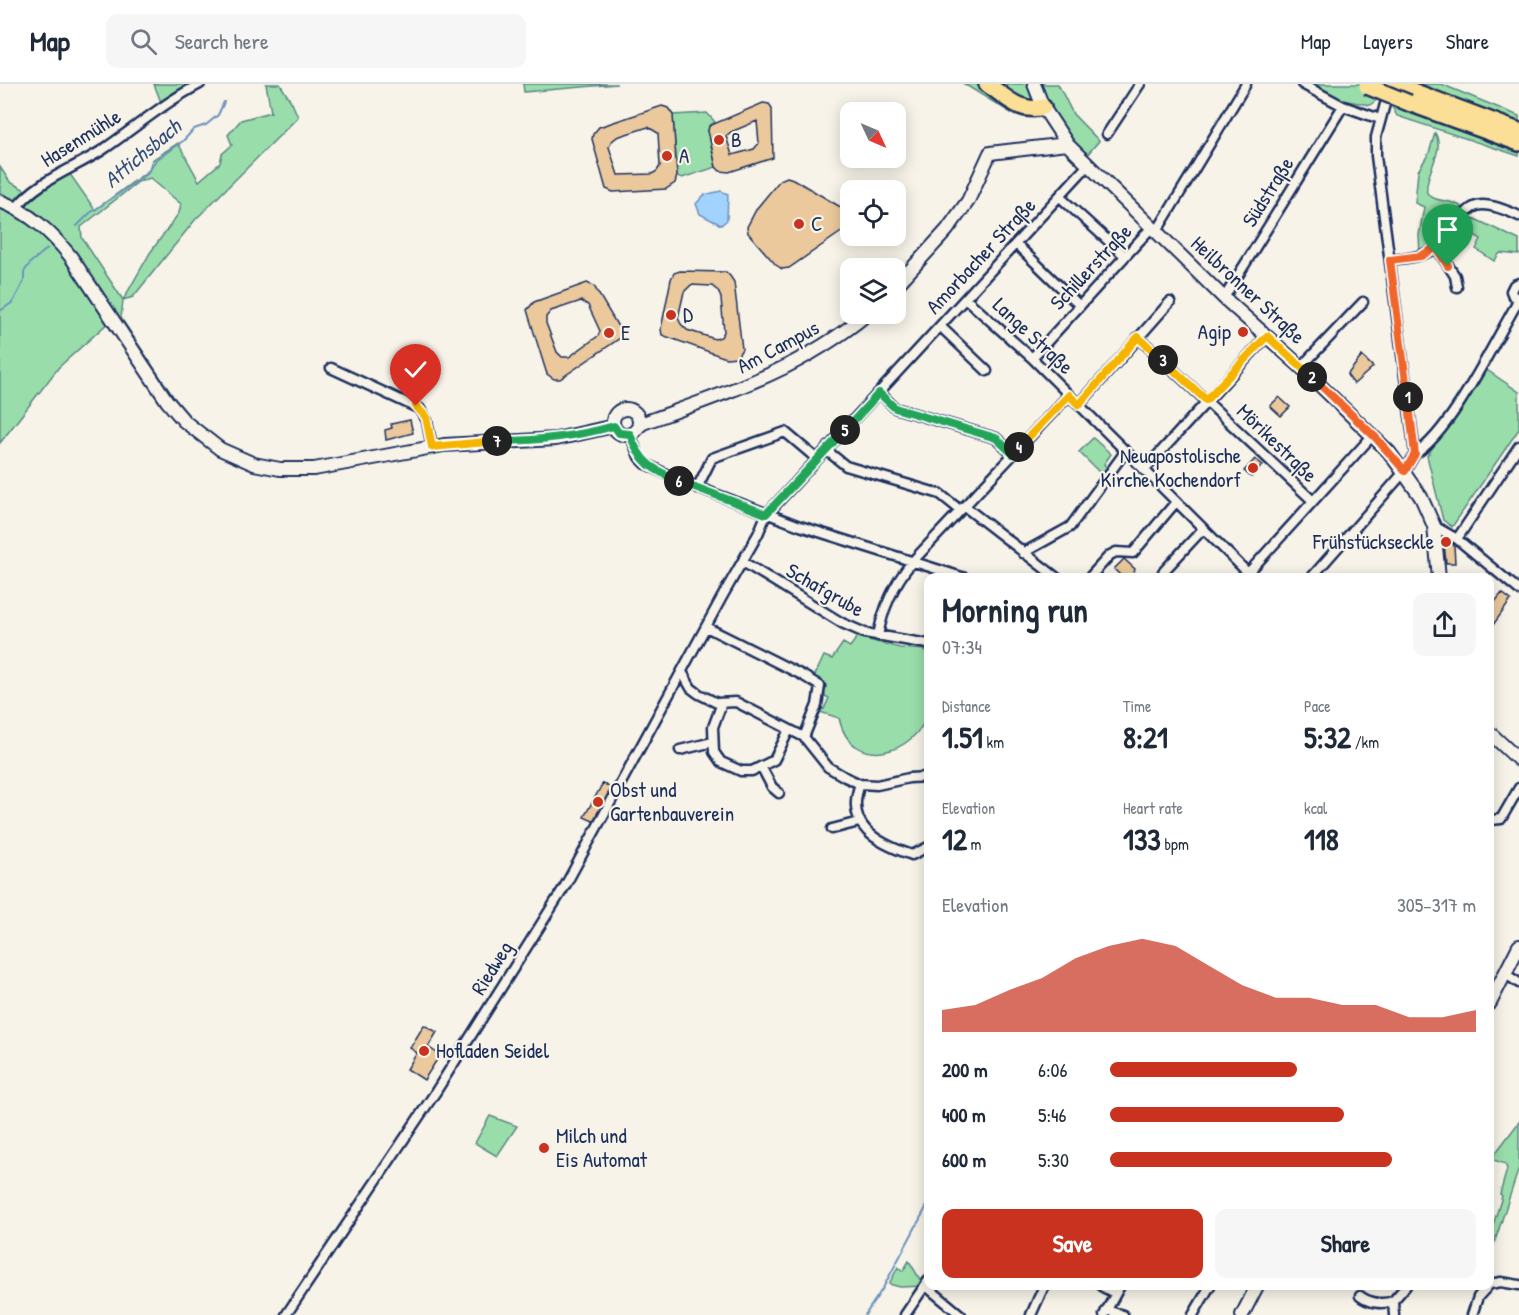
<!DOCTYPE html>
<html lang="en">
<head>
<meta charset="utf-8">
<style>
  :root { --surface:#fff; --page:#f6f6f7; --text:#1f2937; --muted:#747a83; --line:#e0e1e3; --accent:#c8321e }
  body { margin:0; font-family:"Patrick Hand",sans-serif; background:var(--page); color:var(--text); height:100vh; display:flex; flex-direction:column; font-size:22px; white-space:nowrap }
  * { box-sizing:border-box; margin:0 }
  p { font-size:20px; color:var(--muted) }
  .icon { flex:none; width:33px; height:33px; fill:none; stroke:currentColor; stroke-width:2; stroke-linecap:round; stroke-linejoin:round }
  .map { position:relative; flex:1; overflow:hidden }
  .drawer { position:absolute; left:924px; top:489px; width:570px; height:717px; display:flex; flex-direction:column; background:var(--surface); border-radius:12px; box-shadow:0 3px 15px #0003 }
  .drawer>* { flex:none }
  .needle { width:39px; rotate:134deg }
  .buttons { position:absolute; left:840px; top:18px; display:grid; gap:12px }
  .buttons a { display:grid; place-items:center; width:66px; height:66px; border-radius:12px; background:var(--surface); box-shadow:0 3px 15px #0003; font-size:30px }
  .pin { position:absolute; display:grid; place-items:center; width:51px; height:51px; color:#fff; margin:-62px -26px; border-radius:50% 50% 50% 0; rotate:-45deg; box-shadow:0 0 6px #0007 }
  .pin .icon { rotate:45deg }
  .km { position:absolute; width:30px; height:30px; margin:-15px; border-radius:50%; background:#222; color:#fff; font-size:16px; line-height:30px; text-align:center }
  .round { display:grid; place-items:center; flex:none; width:63px; height:63px; border-radius:12px; background:var(--page) }
  .summary { display:flex; align-items:center; justify-content:space-between; height:102px; padding:0 18px }
  h1 { font-size:33px; font-weight:700; line-height:45px }
  .metrics { display:grid; grid-template-columns:repeat(3,1fr); gap:9px; height:102px; padding:6px 18px }
  .metrics div { display:grid; align-content:center }
  .metrics b { font-size:30px; font-weight:700 }
  .metrics small { font-size:16px; font-weight:400 }
  .metrics p { font-size:16px }
  .chart { height:168px; padding:12px 18px }
  .chart p { display:flex; justify-content:space-between }
  .chart svg { width:100%; height:108px; margin-top:6px; fill:var(--accent); opacity:.7 }
  .button { display:flex; gap:12px; margin-top:auto; padding:12px 18px }
  .button a { flex:1; height:69px; border-radius:12px; background:var(--accent); color:#fff; font-size:24px; font-weight:700; line-height:69px; text-align:center }
  .button a+a { background:var(--page); color:var(--text) }
  ul { padding:0 18px; list-style:none; font-size:20px }
  li { display:grid; grid-template-columns:96px 72px 1fr; align-items:center; height:45px }
  li i { height:15px; border-radius:8px; background:var(--accent) }
  header { display:flex; align-items:center; gap:36px; box-sizing:border-box; height:84px; padding:0 30px; background:var(--surface); border-bottom:2px solid var(--line) }
  header strong { font-size:28px }
  nav { display:flex; gap:33px; margin-inline-start:auto; font-size:21px }
  .search { width:420px; height:54px; background:var(--page); display:flex; align-items:center; gap:15px; box-sizing:border-box; padding:0 21px; border-radius:12px; color:var(--muted); font-size:22px }
  .map>svg:first-child { display:block }
  .green { fill:#99deaa; stroke:#5a8684; stroke-width:1.5; fill-rule:evenodd }
  .water { fill:#a2d2fe; stroke:#6c91be; stroke-width:1.5 }
  .lines { fill:none; stroke-linecap:round; stroke-linejoin:round }
  .stream { stroke:#6c91be; stroke-width:2 }
  .building { fill:#ebc99c; stroke:#1b2f5e; stroke-width:1.5; fill-rule:evenodd }
  .street-casing { stroke:#1b2f5e; stroke-width:13 }
  .secondary-casing { stroke:#1b2f5e; stroke-width:16 }
  .highway-casing { stroke:#1b2f5e; stroke-width:20 }
  .street { stroke:#f7f3e8; stroke-width:8 }
  .secondary { stroke:#f7f3e8; stroke-width:12 }
  .highway { stroke:#fbdf96; stroke-width:15 }
  .highway-bridge-casing { stroke:#1b2f5e; stroke-width:20; stroke-linecap:butt }
  .highway-bridge { stroke:#fbdf96; stroke-width:15 }
  .split-1-casing { stroke:#fff; stroke-width:12 }
  .split-2-casing { stroke:#fff; stroke-width:12 }
  .split-3-casing { stroke:#fff; stroke-width:12 }
  .split-4-casing { stroke:#fff; stroke-width:12 }
  .split-5-casing { stroke:#fff; stroke-width:12 }
  .split-6-casing { stroke:#fff; stroke-width:12 }
  .split-7-casing { stroke:#fff; stroke-width:12 }
  .split-8-casing { stroke:#fff; stroke-width:12 }
  .split-1 { stroke:#f0652b; stroke-width:8 }
  .split-2 { stroke:#f0652b; stroke-width:8 }
  .split-3 { stroke:#f5b400; stroke-width:8 }
  .split-4 { stroke:#f5b400; stroke-width:8 }
  .split-5 { stroke:#22a559; stroke-width:8 }
  .split-6 { stroke:#22a559; stroke-width:8 }
  .split-7 { stroke:#22a559; stroke-width:8 }
  .split-8 { stroke:#f5b400; stroke-width:8 }
  .poi-dot { fill:#c8321e; stroke:#f7f3e8; stroke-width:2 }
  .labels { text-anchor:middle; stroke-width:4.5; stroke-linejoin:round; paint-order:stroke }
  .street-label { font-size:21px; fill:#1b2f5e; stroke:#f7f3e8 }
  .poi-label { font-size:21px; fill:#1b2f5e; stroke:#f7f3e8; text-anchor:start }
  .water-label { font-size:22px; font-style:italic; fill:#36507e; stroke:#f7f3e8 }
</style>
</head>
<body>
<header>
<strong>Map</strong>
<div class="search"><svg class="icon" aria-label="search" viewBox="0 0 24 24"><circle cx="10" cy="10" r="6"/><path d="M15 15l6 6"/></svg>Search here</div>
<nav><a>Map</a><a>Layers</a><a>Share</a></nav>
</header>
<div class="map">
<svg width="1519" height="1231" viewBox="0 0 1519 1231">
  <rect width="100%" height="100%" fill="#f7f3e8"/>
  <filter id="ink" filterUnits="userSpaceOnUse"><feTurbulence type="fractalNoise" baseFrequency=".0167" numOctaves="2"/><feDisplacementMap in="SourceGraphic" scale="12" xChannelSelector="R" yChannelSelector="G"/><feConvolveMatrix kernelMatrix="1 2 1 2 8 2 1 2 1" color-interpolation-filters="sRGB"/></filter>
  <g filter="url(#ink)">
    <path class="green" d="M154 0H197L162 21Z
      M266 0H280L292 19 298 33 195 136 133 213 123 216 121 234 172 311 202 347 221 360 258 374 293 381 291 390 187 346 162 319 109 238 59 283 0 359V83L10 98 27 107 65 83 95 126 149 86 152 76 178 59 199 97 220 79 222 70 232 61 228 51 241 36 271 28ZM150 94 181 120 179 129 150 169 123 216 82 154 81 143 138 98Z
      M523 0H617L524 8Z
      M964 0H1058L1073 30 1099 57 1085 73 1054 34 1043 12 1031 15 1016 32Z
      M1311 0H1441L1519 32V72L1397 32 1391 21 1378 15 1370 21 1342 16Z
      M707 29 715 38 709 42 708 47 716 83 682 94 677 92 673 31Z
      M1435 49C1446 67 1424 89 1427 109 1436 120 1450 114 1462 123L1458 130 1462 132 1435 162 1420 171 1419 151 1424 123 1415 119 1418 87 1429 69Z
      M1473 134 1519 156V171L1500 169 1494 177 1476 165 1481 155 1466 146Z
      M1484 284 1519 308V345L1452 443 1443 436 1427 372Z
      M1093 354 1111 370 1104 380 1108 385 1102 391 1079 368Z
      M857 553 900 564 925 566 926 570 928 571C928 587 932 613 928 628 917 670 851 690 839 634L820 628V624L824 625 829 614 825 612 822 599 814 593 824 572 832 575 843 559 850 563Z
      M490 1032 517 1042 497 1072 475 1059Z
      M1519 1038V1084L1491 1169C1486 1154 1498 1128 1502 1112L1500 1110 1507 1085 1505 1080 1491 1075Z
      M909 1177 924 1202 900 1203 889 1200 898 1183 903 1187Z"/>
    <path class="water" d="M721 107 728 110 727 136 721 141 700 130 696 120 704 111Z"/>
    <g class="lines">
      <path class="stream" d="M77 142 90 129 146 91 156 76 183 57 194 45 206 41 218 31 224 18
        M0 227 13 218 24 197V188L31 178 47 165
        M865 1231 883 1204 928 1120"/>
    </g>
    <path class="building" d="M763 19 769 20 772 24 773 74 729 88 720 87 716 83 708 47 709 42ZM757 37 759 59 754 65 732 71 726 52 731 48Z
      M662 22 668 24 673 31 677 92 675 99 666 105 613 108 606 105 592 55 593 50 599 43ZM648 43 658 49 660 82 657 87 652 90 618 91 609 63 611 58 617 53Z
      M787 93 793 95 849 128 850 142 789 184 782 185 776 181 748 149 747 143 757 124 780 96Z
      M680 187 726 188 730 192 734 198 742 265 737 273 726 274 662 251 661 245 671 195 674 189ZM691 201 712 202 718 207 721 214 724 248 721 253 715 255 687 246 681 240 678 234 684 208Z
      M587 199 594 202 620 246V254L560 295H554L547 290 545 284 527 226 534 218ZM581 217 588 221 600 247 598 252 569 273H562L557 268 546 239V233L551 227Z
      M1362 272 1373 283 1354 300 1347 291Z
      M1279 313 1290 323 1281 332 1270 322Z
      M410 336 413 349 386 356 385 346 392 344 391 340Z
      M1255 375 1263 381 1251 393 1244 387Z
      M1447 457 1454 461 1455 479H1446L1444 459Z
      M1124 475 1135 485 1134 488 1140 494H1123L1114 485Z
      M1502 509 1511 516 1493 541 1490 533V524Z
      M603 699 611 704 593 737 584 733Z
      M424 941 437 948 428 963 440 971 424 996 407 985 417 969 410 964Z"/>
    <g class="lines">
      <g class="street-casing">
        <path id="street" d="M1302 0 1343 22 1380 35
          M1107 50 1140 0
          M1060 113 1125 172
          M16 124C39 95 74 85 104 65 136 43 165 18 200 0
          M1157 147 1246 0
          M1016 160 1080 222
          M1436 163 1455 192 1457 203
          M1390 176C1406 174 1421 174 1435 164 1473 135 1458 104 1519 132
          M1519 199 1514 201 1511 207 1513 212 1519 214
          M1224 214 1343 22
          M966 215 1032 274 1253 494
          M940 242 987 287
          M1138 253 1312 416
          M1032 274 1152 143
          M1301 283 1363 218
          M331 284 420 325 427 337 432 363
          M880 309 895 324 996 354 1013 370
          M1079 321 1170 218
          M630 350 639 373 646 380 678 396 800 442 965 494
          M826 366 846 382 940 410 960 426
          M1415 370C1451 348 1493 260 1516 221L1517 214
          M1144 386 1267 252
          M697 404 712 374 785 348 817 375
          M964 422 1057 494
          M1434 442 1457 455 1519 506
          M1457 455 1519 362
          M1023 469 1070 443 1125 368
          M743 478 842 539 865 549 928 560
          M1163 488 1203 445
          M1248 489 1373 351
          M1089 494 1110 471 1116 468 1133 469 1176 418
          M1311 494 1405 387 1415 370 1376 72V53L1388 9
          M706 543 802 591 820 602 817 621 804 653
          M878 552C883 523 894 500 912 478L1069 311
          M682 588 691 604 699 610 717 619 736 618 804 653 828 683 845 693 860 700 877 701 909 694 928 693
          M722 619 713 643 714 668 721 678 741 687H752L774 676 789 646
          M680 666 713 658
          M762 684 772 703 779 709
          M860 700C844 742 877 759 912 771L928 763
          M1490 736 1501 735 1519 704
          M832 745 859 738
          M1504 889 1519 899
          M1490 1200 1501 1198 1519 1201
          M926 1202 961 1231
          M1101 1202 1114 1209
          M1360 1212C1369 1219 1382 1221 1393 1217
          M1106 1226 1123 1231
          M286 1231 435 1009 565 802 722 513 758 450 766 431 1088 81
          M905 1231 928 1197
          M1031 1231 1044 1202
          M1104 1231 1120 1202
          M1193 1231 1210 1202
          M1394 1231 1393 1217 1406 1202
          M1472 1231 1478 1213 1488 1202"/>
      </g>
      <g class="secondary-casing">
        <path id="secondary" d="M1034 0 1043 23 1068 61 1224 214 1301 283 1389 368 1421 413 1434 442 1439 494
          M0 117C30 129 51 148 71 173L167 317 184 337 220 365 254 380 280 385H314L444 361 556 355 614 342
          M896 202 947 146 968 117 990 69 1067 60
          M613 338a13 13 0 1 1 26 0a13 13 0 1 1-26 0Z
          M638 343 643 339C726 309 798 287 867 230
          M1490 649 1519 676
          M1490 919 1519 862
          M1242 1231 1257 1202"/>
      </g>
      <g class="highway-casing">
        <path id="highway" d="M987 0C1005 12 1020 30 1043 23
          M1394 0 1519 47
          M1409 19 1519 59"/>
      </g>
      <use href="#street" class="street"/>
      <use href="#secondary" class="secondary"/>
      <use href="#highway" class="highway"/>
      <g class="highway-bridge-casing">
        <path id="highway-bridge" d="M1367 2 1409 19"/>
      </g>
      <use href="#highway-bridge" class="highway-bridge"/>
    </g>
  </g>
  <g class="lines" filter="url(#ink)">
    <g class="split-1-casing">
      <path id="split-1" d="M1408 313 1390 176 1421 172 1436 163 1448 182"/>
    </g>
    <g class="split-2-casing">
      <path id="split-2" d="M1312 293 1376 354 1405 387 1415 370 1408 313"/>
    </g>
    <g class="split-3-casing">
      <path id="split-3" d="M1163 276 1206 316 1267 252 1312 293"/>
    </g>
    <g class="split-4-casing">
      <path id="split-4" d="M1019 363 1069 311 1079 321 1138 253 1163 276"/>
    </g>
    <g class="split-5-casing">
      <path id="split-5" d="M845 346 879 309 895 324 996 354 1013 370 1019 363"/>
    </g>
    <g class="split-6-casing">
      <path id="split-6" d="M679 397 766 430 845 346"/>
    </g>
    <g class="split-7-casing">
      <path id="split-7" d="M497 357C538 357 575 353 614 342L619 349 630 350C640 379 652 385 679 397"/>
    </g>
    <g class="split-8-casing">
      <path id="split-8" d="M416 322 426 333 432 363 497 357"/>
    </g>
    <use href="#split-1" class="split-1"/>
    <use href="#split-2" class="split-2"/>
    <use href="#split-3" class="split-3"/>
    <use href="#split-4" class="split-4"/>
    <use href="#split-5" class="split-5"/>
    <use href="#split-6" class="split-6"/>
    <use href="#split-7" class="split-7"/>
    <use href="#split-8" class="split-8"/>
  </g>
  <g class="poi-dot">
    <circle cx="719" cy="56" r="6"/>
    <circle cx="667" cy="72" r="6"/>
    <circle cx="799" cy="140" r="6"/>
    <circle cx="671" cy="231" r="6"/>
    <circle cx="1243" cy="248" r="6"/>
    <circle cx="609" cy="249" r="6"/>
    <circle cx="1253" cy="384" r="6"/>
    <circle cx="1446" cy="458" r="6"/>
    <circle cx="598" cy="718" r="6"/>
    <circle cx="424" cy="967" r="6"/>
    <circle cx="544" cy="1064" r="6"/>
  </g>
  <g class="labels">
    <g class="street-label">
      <text transform="translate(81 54) rotate(-32)" y="7">Hasenmühle</text>
      <text transform="translate(1268 108) rotate(-58)" y="7">Südstraße</text>
      <text transform="translate(981 172) rotate(-47)" y="7">Amorbacher Straße</text>
      <text transform="translate(1091 183) rotate(-47)" y="7">Schillerstraße</text>
      <text transform="translate(1248 206) rotate(43)" y="7">Heilbronner Straße</text>
      <text transform="translate(1033 252) rotate(43)" y="7">Lange Straße</text>
      <text transform="translate(778 263) rotate(-28)" y="7">Am Campus</text>
      <text transform="translate(1277 359) rotate(44)" y="7">Mörikestraße</text>
      <text transform="translate(825 506) rotate(30)" y="7">Schafgrube</text>
      <text transform="translate(492 884) rotate(-58)" y="7">Riedweg</text>
    </g>
    <g class="poi-label">
      <text x="731" y="63">B</text>
      <text x="679" y="79">A</text>
      <text x="811" y="147">C</text>
      <text x="683" y="238">D</text>
      <text x="1231" y="255" text-anchor="end">Agip</text>
      <text x="621" y="256">E</text>
      <text x="1241" y="379" text-anchor="end">Neuapostolische<tspan x="1241" dy="24">Kirche Kochendorf</tspan></text>
      <text x="1434" y="465" text-anchor="end">Frühstückseckle</text>
      <text x="610" y="713">Obst und<tspan x="610" dy="24">Gartenbauverein</tspan></text>
      <text x="436" y="974">Hofladen Seidel</text>
      <text x="556" y="1059">Milch und<tspan x="556" dy="24">Eis Automat</tspan></text>
    </g>
    <g class="water-label">
      <text transform="translate(142 69) rotate(-40)" y="8">Attichsbach</text>
    </g>
  </g>
</svg>
<div class="buttons">
<a><svg class="needle" viewBox="-14 -14 28 28"><path d="M0-13l5 13h-10z" fill="#e53935"/><path d="M0 13l5-13h-10z" fill="#747a83"/></svg></a>
<a><svg class="icon" aria-label="locate" viewBox="0 0 24 24"><circle cx="12" cy="12" r="6"/><path d="M12 2v4M12 18v4M2 12h4M18 12h4"/></svg></a>
<a><svg class="icon" aria-label="layers" viewBox="0 0 24 24"><path d="M12 4l9 5-9 5-9-5zM3 14l9 5 9-5"/></svg></a>
</div>
<div class="pin" style="left:1448px;top:182px;background:#1e9e55"><svg class="icon" aria-label="arrive" viewBox="0 0 24 24"><path d="M6 21V4h12l-3 4 3 4H6"/></svg></div>
<div class="pin" style="left:416px;top:322px;background:#d93025"><svg class="icon" aria-label="check" viewBox="0 0 24 24"><path d="M5 12l5 5 9-10"/></svg></div>
<b class="km" style="left:1408px;top:313px">1</b>
<b class="km" style="left:1312px;top:293px">2</b>
<b class="km" style="left:1163px;top:276px">3</b>
<b class="km" style="left:1019px;top:363px">4</b>
<b class="km" style="left:845px;top:346px">5</b>
<b class="km" style="left:679px;top:397px">6</b>
<b class="km" style="left:497px;top:357px">7</b>
<section class="drawer">
<div class="summary"><div><h1>Morning run</h1><p>07:34</p></div><a class="round"><svg class="icon" aria-label="share" viewBox="0 0 24 24"><path d="M12 15V3M7 8l5-5 5 5M5 13v7h14v-7"/></svg></a></div>
<div class="metrics">
<div><p>Distance</p><b>1.51<small> km</small></b></div>
<div><p>Time</p><b>8:21</b></div>
<div><p>Pace</p><b>5:32<small> /km</small></b></div>
</div>
<div class="metrics">
<div><p>Elevation</p><b>12<small> m</small></b></div>
<div><p>Heart rate</p><b>133<small> bpm</small></b></div>
<div><p>kcal</p><b>118</b></div>
</div>
<div class="chart"><p><span>Elevation</span>305–317 m</p>
<svg viewBox="0 0 160 44" preserveAspectRatio="none"><path d="M0 44V35L10 33L20 27L30 22L40 14L50 9L60 6L70 9L80 17L90 25L100 30L110 30L120 33L130 33L140 38L150 38L160 35V44z"/></svg>
</div>
<ul>
<li><b>200 m</b>6:06<i style="width:51%"></i></li>
<li><b>400 m</b>5:46<i style="width:64%"></i></li>
<li><b>600 m</b>5:30<i style="width:77%"></i></li>
</ul>
<div class="button"><a>Save</a><a>Share</a></div>
</section>
</div>
</body>
</html>
